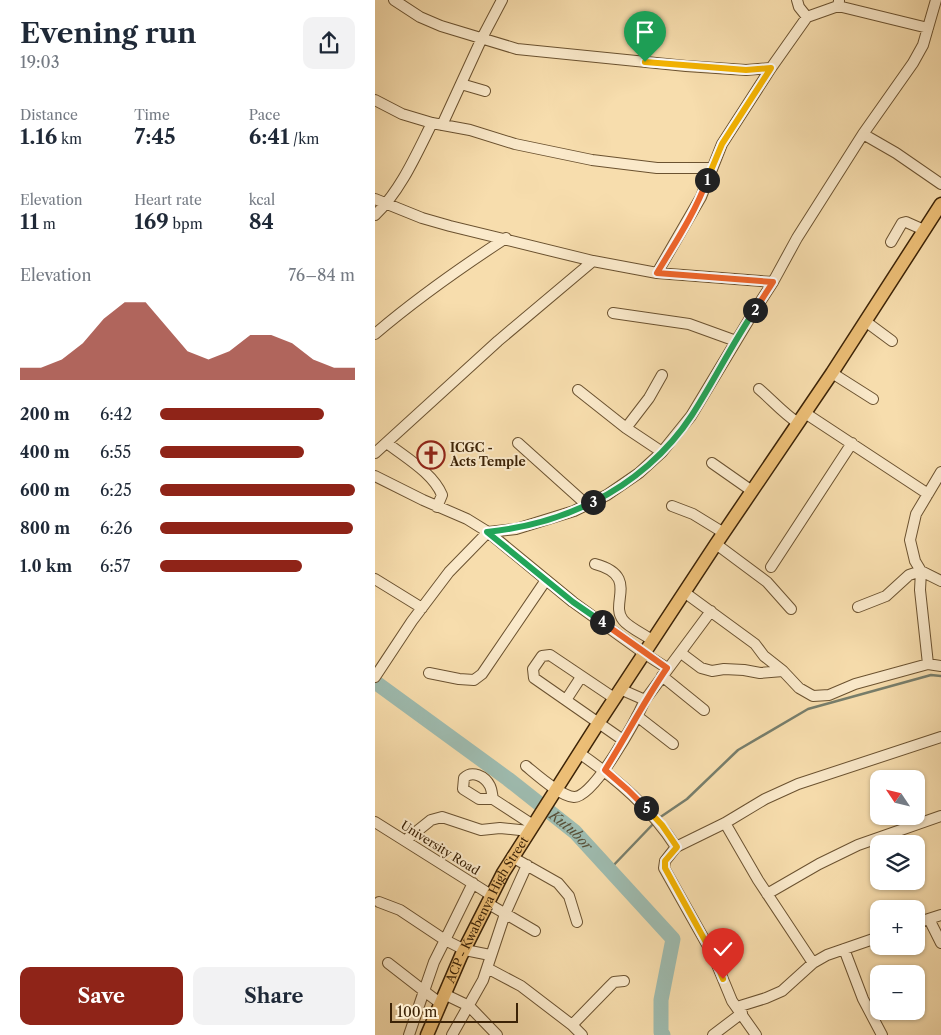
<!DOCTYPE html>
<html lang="en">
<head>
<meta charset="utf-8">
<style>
  :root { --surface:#fff; --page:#f2f2f3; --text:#1f2937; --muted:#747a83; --accent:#8f2418 }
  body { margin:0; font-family:"Libre Caslon Text",serif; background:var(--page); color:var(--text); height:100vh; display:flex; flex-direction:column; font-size:19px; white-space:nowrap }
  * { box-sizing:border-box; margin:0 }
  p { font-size:16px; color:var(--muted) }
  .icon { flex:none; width:28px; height:28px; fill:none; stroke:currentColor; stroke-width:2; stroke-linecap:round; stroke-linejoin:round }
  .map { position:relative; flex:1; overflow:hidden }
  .details { display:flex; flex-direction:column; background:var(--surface); width:375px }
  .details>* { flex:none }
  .needle { width:32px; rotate:305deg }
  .buttons { position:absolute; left:495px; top:770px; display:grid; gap:10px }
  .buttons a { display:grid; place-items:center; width:55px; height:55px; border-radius:10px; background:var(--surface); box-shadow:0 1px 4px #0004; font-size:25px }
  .scale { position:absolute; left:15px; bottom:12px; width:128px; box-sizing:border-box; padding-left:5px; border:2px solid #3c2307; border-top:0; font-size:14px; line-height:18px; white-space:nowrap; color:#3c2307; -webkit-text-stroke:4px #fae9ca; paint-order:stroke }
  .pin { position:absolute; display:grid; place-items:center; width:42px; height:42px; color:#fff; margin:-51px -21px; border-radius:50% 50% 50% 0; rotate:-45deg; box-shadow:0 0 5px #0007 }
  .pin .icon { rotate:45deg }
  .km { position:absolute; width:25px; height:25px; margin:-12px; border-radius:50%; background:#222; color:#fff; font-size:14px; line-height:25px; text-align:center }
  .round { display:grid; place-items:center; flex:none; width:52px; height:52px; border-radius:10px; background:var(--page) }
  .summary { display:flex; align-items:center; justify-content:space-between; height:85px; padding:0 20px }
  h1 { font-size:28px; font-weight:700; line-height:38px }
  .figures { display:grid; grid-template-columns:repeat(3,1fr); gap:8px; height:85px; padding:5px 20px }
  .figures div { display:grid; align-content:center }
  .figures b { font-size:21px; font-weight:700 }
  .figures small { font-size:14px; font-weight:400 }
  .figures p { font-size:14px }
  .chart { height:140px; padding:10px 20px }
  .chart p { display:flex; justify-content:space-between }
  .chart svg { width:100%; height:90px; margin-top:5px; fill:var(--accent); opacity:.7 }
  .primary-button { display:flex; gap:10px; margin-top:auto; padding:10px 20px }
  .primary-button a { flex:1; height:58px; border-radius:10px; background:var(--accent); color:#fff; font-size:20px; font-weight:700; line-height:58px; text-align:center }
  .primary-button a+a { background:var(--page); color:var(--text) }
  ul { padding:0 20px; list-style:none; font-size:16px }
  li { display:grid; grid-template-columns:80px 60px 1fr; align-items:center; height:38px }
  li i { height:12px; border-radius:6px; background:var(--accent) }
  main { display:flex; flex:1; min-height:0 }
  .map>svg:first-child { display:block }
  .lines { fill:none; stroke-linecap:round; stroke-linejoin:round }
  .stream { stroke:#777e6c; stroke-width:2.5 }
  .river { stroke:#9ebbaf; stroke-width:15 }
  .minor-casing { stroke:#6b5230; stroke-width:12 }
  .major-casing { stroke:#3c2307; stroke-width:15 }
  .minor { stroke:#fae9ca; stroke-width:10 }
  .major { stroke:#ecbe76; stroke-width:12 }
  .split-1-casing { stroke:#fff; stroke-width:10 }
  .split-2-casing { stroke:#fff; stroke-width:10 }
  .split-3-casing { stroke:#fff; stroke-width:10 }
  .split-4-casing { stroke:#fff; stroke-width:10 }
  .split-5-casing { stroke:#fff; stroke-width:10 }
  .split-6-casing { stroke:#fff; stroke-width:10 }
  .split-1 { stroke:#f5b400; stroke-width:6 }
  .split-2 { stroke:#f0652b; stroke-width:6 }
  .split-3 { stroke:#22a559; stroke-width:6 }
  .split-4 { stroke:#22a559; stroke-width:6 }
  .split-5 { stroke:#f0652b; stroke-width:6 }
  .split-6 { stroke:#f5b400; stroke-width:6 }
  .labels { text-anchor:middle; stroke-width:4; stroke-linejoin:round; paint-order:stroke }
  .poi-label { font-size:12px; font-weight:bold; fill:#3c2307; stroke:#fae9ca; text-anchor:start }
  .street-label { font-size:12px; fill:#3c2307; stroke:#fae9ca }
  .water-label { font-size:14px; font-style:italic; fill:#595139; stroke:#fae9ca }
</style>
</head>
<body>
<main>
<section class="details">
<div class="summary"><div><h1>Evening run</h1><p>19:03</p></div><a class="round"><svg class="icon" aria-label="share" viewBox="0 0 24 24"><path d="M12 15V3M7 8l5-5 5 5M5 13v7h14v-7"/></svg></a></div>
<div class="figures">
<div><p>Distance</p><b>1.16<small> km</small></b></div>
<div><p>Time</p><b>7:45</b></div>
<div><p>Pace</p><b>6:41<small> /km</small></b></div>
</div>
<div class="figures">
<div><p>Elevation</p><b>11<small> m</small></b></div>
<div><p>Heart rate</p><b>169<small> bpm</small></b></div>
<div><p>kcal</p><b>84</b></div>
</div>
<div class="chart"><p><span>Elevation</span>76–84 m</p>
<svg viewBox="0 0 160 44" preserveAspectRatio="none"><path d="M0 44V38L10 38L20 34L30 26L40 14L50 6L60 6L70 18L80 30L90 34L100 30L110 22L120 22L130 26L140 34L150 38L160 38V44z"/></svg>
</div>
<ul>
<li><b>200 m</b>6:42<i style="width:84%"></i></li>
<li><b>400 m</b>6:55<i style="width:74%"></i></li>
<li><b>600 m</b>6:25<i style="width:100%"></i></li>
<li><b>800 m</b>6:26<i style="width:99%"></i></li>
<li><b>1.0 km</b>6:57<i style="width:73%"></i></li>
</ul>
<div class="primary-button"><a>Save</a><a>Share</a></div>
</section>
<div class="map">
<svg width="566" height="1035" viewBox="0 0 566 1035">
  <rect width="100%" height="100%" fill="#f7ddad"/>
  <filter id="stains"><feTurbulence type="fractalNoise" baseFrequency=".004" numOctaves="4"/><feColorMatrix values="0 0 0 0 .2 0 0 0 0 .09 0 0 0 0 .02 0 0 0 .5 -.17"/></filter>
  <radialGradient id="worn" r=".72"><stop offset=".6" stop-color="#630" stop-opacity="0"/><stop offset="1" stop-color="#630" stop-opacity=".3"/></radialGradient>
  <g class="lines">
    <path class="stream" d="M284 818 312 799 363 750 433 709 556 675 566 676
      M234 870 280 822"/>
    <path class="river" id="s1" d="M0 682 133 779 200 832 298 939 286 1000V1032L288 1035"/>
    <g class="minor-casing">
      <path id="minor" d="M19 0 45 17 66 26 142 49 311 66 371 70 396 68
        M422 0 424 7 432 17 463 6 464 1
        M463 6 553 28
        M86 84 110 91
        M0 100 27 114 57 123 95 130 140 144 217 160 282 168H336
        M67 125 107 38 127 0
        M488 134 521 153 566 184
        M0 199 47 218 75 226 218 261 282 273 398 282
        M0 215C25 192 42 153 57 123
        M516 242 527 223 531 222 549 230
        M282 273 326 197 347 144 396 68 432 17
        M238 313 314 324 361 341
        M490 321 517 341
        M0 334C41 299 85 268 131 238
        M457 373 498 399
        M384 389C398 401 408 413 423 423
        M203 390 251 428 287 452
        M430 413 553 494
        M251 428 274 398 287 375
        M12 443C31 458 58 473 67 495L62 507
        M143 443 212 505
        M0 453 123 341 218 261
        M337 463 377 491
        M0 476 48 500 92 519 113 532 198 602 270 654 292 668
        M297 506 318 514 349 533
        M341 544 392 582 416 609
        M220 564C265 576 234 603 248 620 253 627 270 635 277 640
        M396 567 477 443
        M0 579 47 608
        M309 592 380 644 389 656 408 671 424 688 438 696 454 695 480 684 553 664 566 666
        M483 607 511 596 534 575 546 571 566 581
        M306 653 326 668 337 671 349 669 369 670 385 673 408 671
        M553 664 545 590 546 571 540 561 535 540 541 514 566 472
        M54 673 84 679 99 680 107 674 171 580
        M287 676 329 710
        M0 677 37 621 74 572 113 532 141 529 199 511 232 495 264 473 287 452 316 416 378 313 398 282 422 238 488 134 538 63 548 45 561 0
        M239 698 175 655 167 656 158 669 159 678 248 740
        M191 700 206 677
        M270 700 336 611
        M262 716 298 744
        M204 753C242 779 276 808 301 847
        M151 766C162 775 185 796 199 797 219 798 262 718 270 700L245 689
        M118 799C117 795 117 790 115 786 110 776 97 770 89 778L88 789 104 799H118L158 825
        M0 822 116 895
        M350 823 383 880 438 963
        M31 840 56 820 67 817 106 830 125 828 154 831
        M137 857 183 883 194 896 202 922
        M392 894 444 864 483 845 566 816
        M4 902 25 910 70 940 98 883
        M112 903 160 931
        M554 919 566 943
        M541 923 566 915
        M469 949 488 999 507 1035
        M13 963 49 991 34 1035
        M112 968 146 986 197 1025 207 1035
        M69 994 94 1006 122 1035
        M65 1003 49 991 59 962 70 940 90 950 115 955
        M362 1007 391 998 407 991 438 963 452 955 504 937
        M197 1025 234 987 239 982 249 981
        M77 1035 108 980 130 914 152 865
        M338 1035 367 1013
        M381 1035 357 1001 338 955 289 868 290 861 301 847 350 823 390 799 423 784 566 737"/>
    </g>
    <g class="major-casing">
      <g id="major">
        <path id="s2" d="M52 1035 86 956 128 873 224 722 341 544 457 373 566 204"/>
      </g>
    </g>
    <use href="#minor" class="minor"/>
    <use href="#major" class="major"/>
  </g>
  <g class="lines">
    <g class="split-1-casing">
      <path id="split-1" d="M270 62 371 70 396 68 347 144 332 180"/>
    </g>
    <g class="split-2-casing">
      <path id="split-2" d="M332 180C320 213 300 243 282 273L398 282 380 310"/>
    </g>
    <g class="split-3-casing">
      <path id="split-3" d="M218 502C257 483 293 452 317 415 339 381 357 344 380 310"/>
    </g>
    <g class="split-4-casing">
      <path id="split-4" d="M218 502C184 519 150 528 112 532L198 602 227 622"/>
    </g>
    <g class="split-5-casing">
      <path id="split-5" d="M227 622 292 668C269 701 251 737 230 770L253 790 271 808"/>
    </g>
    <g class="split-6-casing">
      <path id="split-6" d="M271 808 287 825 302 847 290 861V868L338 955 348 979"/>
    </g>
    <use href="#split-1" class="split-1"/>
    <use href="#split-2" class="split-2"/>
    <use href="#split-3" class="split-3"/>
    <use href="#split-4" class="split-4"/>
    <use href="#split-5" class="split-5"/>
    <use href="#split-6" class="split-6"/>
  </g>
  <defs>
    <g id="church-ring" transform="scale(1.4375)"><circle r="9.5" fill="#fae9ca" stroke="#8f2418" stroke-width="1.5"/><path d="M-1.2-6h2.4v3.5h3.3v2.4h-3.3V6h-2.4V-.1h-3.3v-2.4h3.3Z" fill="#8f2418"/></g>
  </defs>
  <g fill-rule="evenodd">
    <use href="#church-ring" x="56" y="455"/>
  </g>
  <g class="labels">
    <g class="poi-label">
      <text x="75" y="452">ICGC -<tspan x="75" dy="14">Acts Temple</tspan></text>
    </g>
    <g class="street-label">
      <text transform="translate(65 848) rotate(32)" y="4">University Road</text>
      <text dy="4" stroke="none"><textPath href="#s2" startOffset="139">ACP - Kwabenya High Street</textPath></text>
    </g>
    <g class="water-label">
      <text dy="5" stroke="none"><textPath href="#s1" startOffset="246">Kutubor</textPath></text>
    </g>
  </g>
  <rect width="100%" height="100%" filter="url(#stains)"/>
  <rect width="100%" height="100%" fill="url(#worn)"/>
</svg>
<div class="buttons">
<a><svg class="needle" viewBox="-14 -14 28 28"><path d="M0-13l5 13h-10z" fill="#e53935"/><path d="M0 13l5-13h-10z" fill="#747a83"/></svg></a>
<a><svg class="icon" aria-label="layers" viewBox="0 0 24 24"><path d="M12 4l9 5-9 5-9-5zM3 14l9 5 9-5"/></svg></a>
<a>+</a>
<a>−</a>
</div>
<div class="scale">100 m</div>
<div class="pin" style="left:270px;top:62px;background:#1e9e55"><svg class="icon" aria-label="arrive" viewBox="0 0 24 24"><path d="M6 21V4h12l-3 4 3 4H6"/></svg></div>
<div class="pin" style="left:348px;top:979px;background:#d93025"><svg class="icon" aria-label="check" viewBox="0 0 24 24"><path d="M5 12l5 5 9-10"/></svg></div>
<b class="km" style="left:332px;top:180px">1</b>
<b class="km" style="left:380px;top:310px">2</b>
<b class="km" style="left:218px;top:502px">3</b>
<b class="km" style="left:227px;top:622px">4</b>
<b class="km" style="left:271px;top:808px">5</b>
</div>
</main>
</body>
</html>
